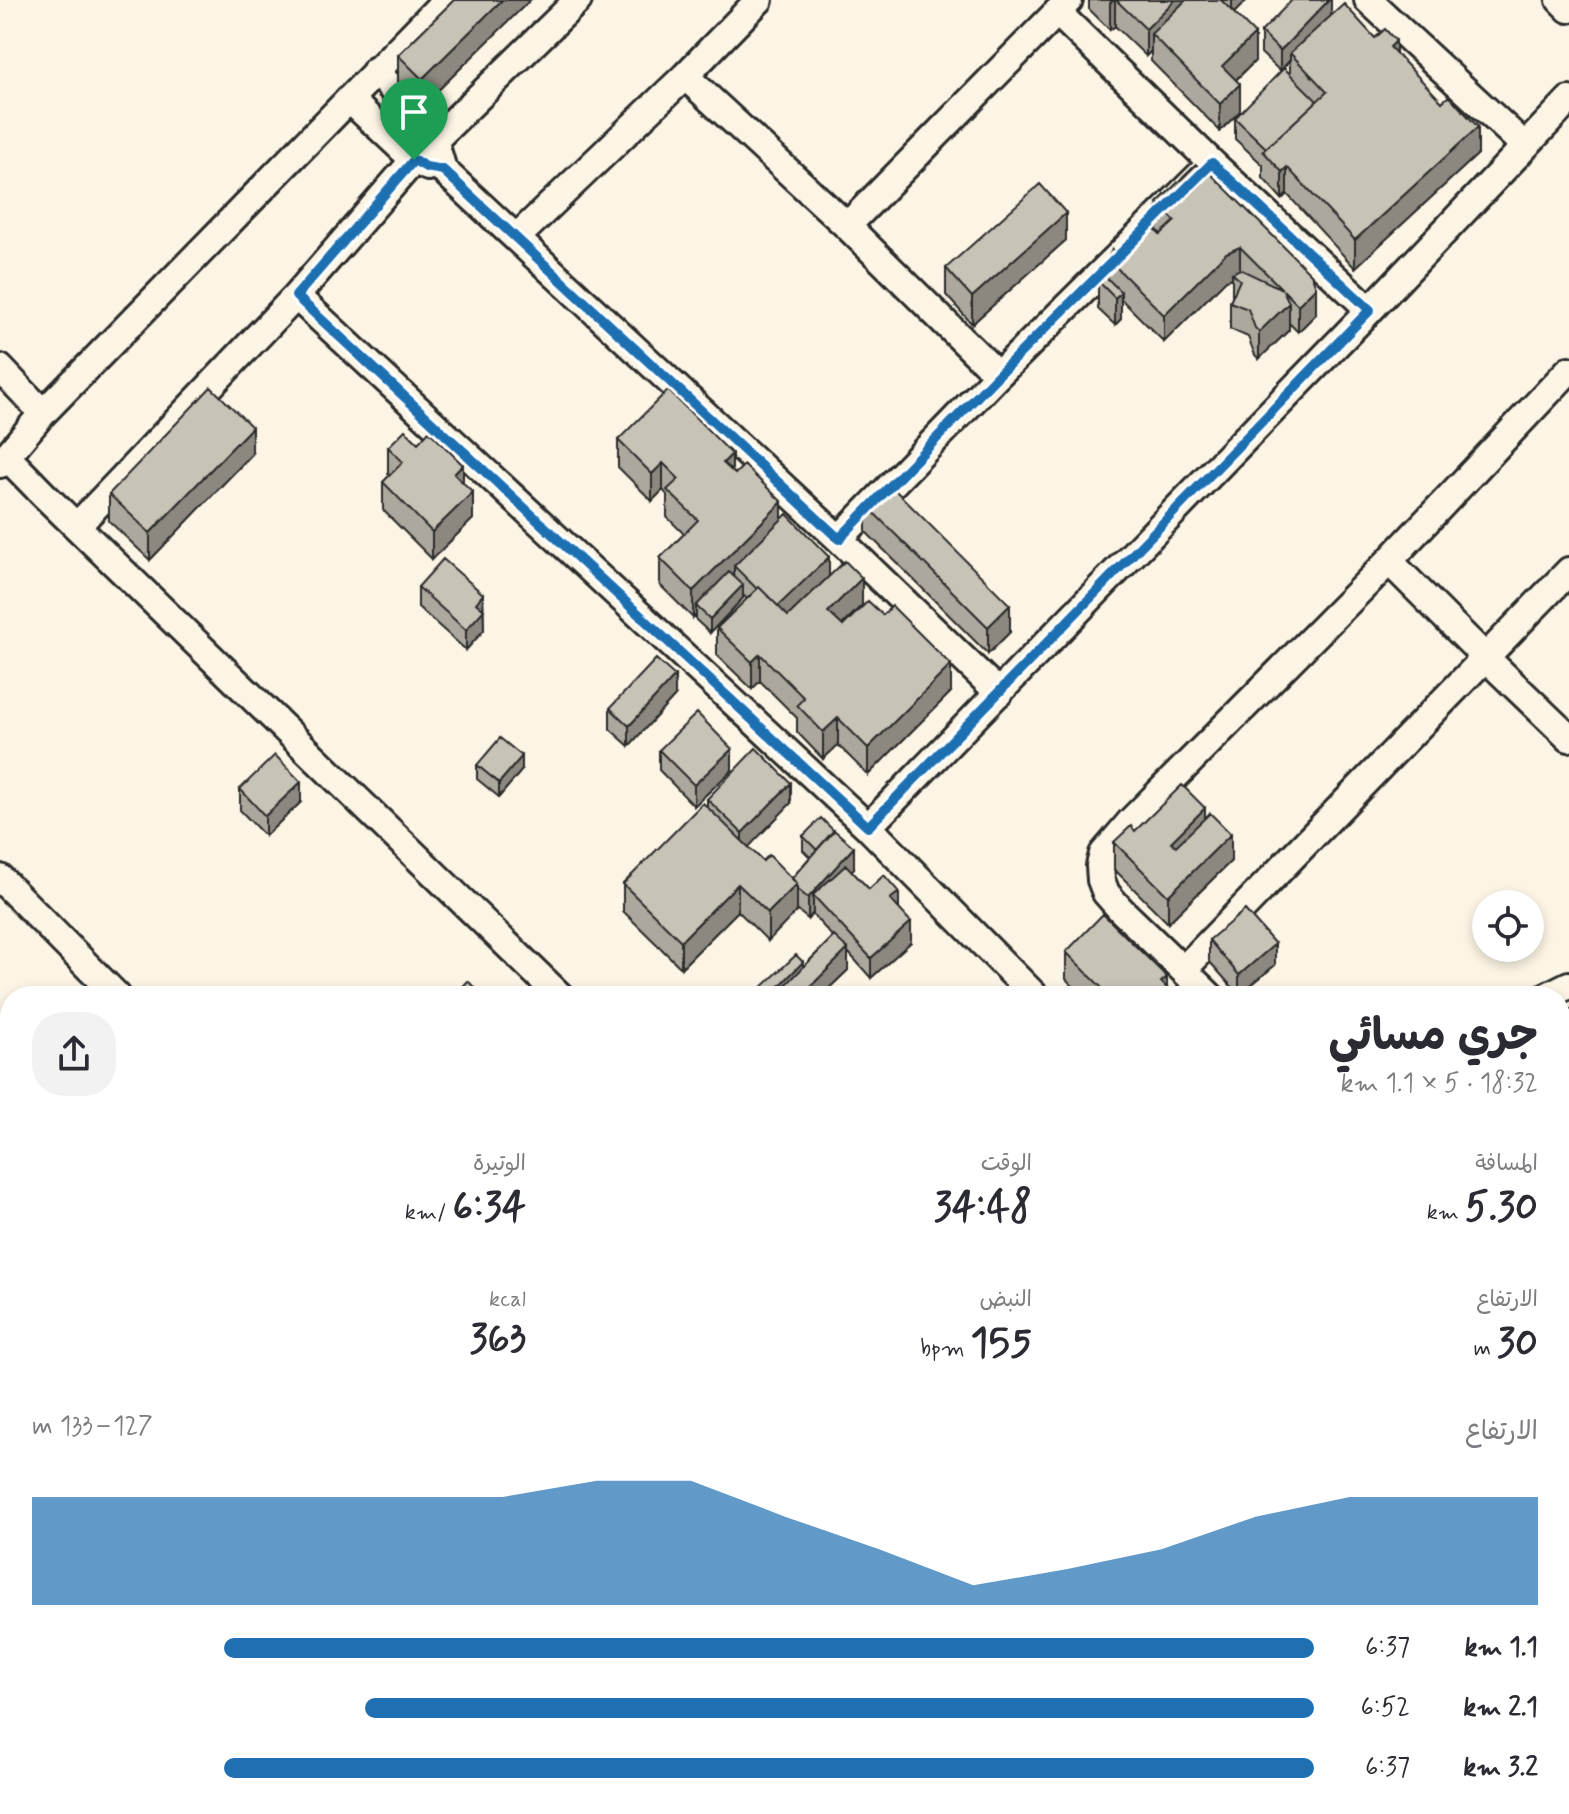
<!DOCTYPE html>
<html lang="ar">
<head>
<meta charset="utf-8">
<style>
  :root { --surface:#fff; --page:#f2f2f3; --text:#2b2b33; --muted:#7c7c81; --accent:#1f6fb2 }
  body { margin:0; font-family:Mynerve,"Playpen Sans Arabic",sans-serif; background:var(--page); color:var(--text); direction:rtl; height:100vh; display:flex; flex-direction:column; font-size:30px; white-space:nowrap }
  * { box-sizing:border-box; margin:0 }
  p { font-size:26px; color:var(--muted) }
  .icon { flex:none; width:44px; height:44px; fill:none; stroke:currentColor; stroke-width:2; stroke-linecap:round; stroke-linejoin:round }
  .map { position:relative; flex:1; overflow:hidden; direction:ltr }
  .details { position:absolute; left:0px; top:986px; width:1570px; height:828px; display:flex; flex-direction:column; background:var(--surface); border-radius:32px 32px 0 0; box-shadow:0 4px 12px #0003; direction:rtl }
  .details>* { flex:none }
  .buttons { position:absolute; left:1472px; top:890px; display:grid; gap:16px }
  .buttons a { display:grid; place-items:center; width:72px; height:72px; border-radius:50%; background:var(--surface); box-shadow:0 4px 12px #0003; font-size:40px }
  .pin { position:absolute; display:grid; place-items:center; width:68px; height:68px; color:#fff; margin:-82px -34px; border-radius:50% 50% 50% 0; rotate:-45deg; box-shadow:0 0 8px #0007 }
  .pin .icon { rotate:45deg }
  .round { display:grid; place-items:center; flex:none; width:84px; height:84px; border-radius:32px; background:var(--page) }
  .overview { display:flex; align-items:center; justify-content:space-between; height:136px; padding:0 32px }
  h1 { font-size:44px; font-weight:700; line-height:60px }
  .stats { display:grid; grid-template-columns:repeat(3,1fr); gap:12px; height:136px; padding:8px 32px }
  .stats div { display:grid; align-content:center }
  .stats b { font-size:40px; font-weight:700 }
  .stats small { font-size:22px; font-weight:400 }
  .stats p { font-size:22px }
  .chart { height:224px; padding:16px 32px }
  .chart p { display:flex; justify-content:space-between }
  .chart svg { width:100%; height:144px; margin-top:8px; fill:var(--accent); opacity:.7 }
  ul { padding:0 32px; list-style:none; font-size:26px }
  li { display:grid; grid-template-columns:128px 96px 1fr; align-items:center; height:60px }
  li i { height:20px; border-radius:10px; background:var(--accent) }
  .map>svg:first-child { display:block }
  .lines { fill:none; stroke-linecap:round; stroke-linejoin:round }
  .minor-casing { stroke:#2b2b2b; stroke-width:32 }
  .minor { stroke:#fcf5e5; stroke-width:26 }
  .wall { fill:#aca89d; stroke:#2b2b2b; stroke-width:2 }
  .shaded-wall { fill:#8c8880; stroke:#2b2b2b; stroke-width:2 }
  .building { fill:#c8c3b7; stroke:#2b2b2b; stroke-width:2 }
  .route-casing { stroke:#fff; stroke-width:16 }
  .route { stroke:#1f6fb2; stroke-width:10 }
</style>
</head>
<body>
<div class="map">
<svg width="1569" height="1814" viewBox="0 0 1569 1814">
  <rect width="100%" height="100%" fill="#fcf5e5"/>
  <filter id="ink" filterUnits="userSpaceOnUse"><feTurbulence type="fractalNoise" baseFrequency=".0125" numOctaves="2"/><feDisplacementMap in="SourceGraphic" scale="16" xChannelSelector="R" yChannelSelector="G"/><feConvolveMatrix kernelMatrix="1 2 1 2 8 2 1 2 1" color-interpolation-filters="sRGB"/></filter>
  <g filter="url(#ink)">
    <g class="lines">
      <g class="minor-casing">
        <path id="minor" d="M1368 0 1525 146
          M1560 0 1569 9
          M1057 12 1212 163 1370 310
          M376 70 434 139 443 170 839 539 999 693
          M685 76 847 226 998 375
          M349 99 414 160 428 167
          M847 226 1069 0
          M516 238 685 76 759 0
          M296 296 868 827 1035 996
          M0 368 43 413
          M6 456 44 495 560 996
          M0 464 43 413 446 0
          M77 526 296 296 414 160 578 0
          M839 539 998 375 1212 163
          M1389 561 1486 658 1569 738
          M868 827 1370 310 1569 100
          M0 878 117 996
          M1183 970 1569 571
          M1210 996 1121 910 1106 893 1101 880 1100 866 1103 854 1131 821 1389 561 1569 370
          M1547 996 1569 985
          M1560 1028 1569 1024
          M0 1113 10 1122
          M0 1140 10 1149
          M1560 1347 1569 1343
          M284 1804 294 1814
          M342 1804 347 1814
          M583 1804 593 1814
          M676 1804 686 1814
          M717 1804 728 1814
          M945 1804 954 1814
          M193 1814 203 1804
          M242 1814 252 1804
          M628 1814 638 1804"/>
      </g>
      <use href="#minor" class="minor"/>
    </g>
    <path class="wall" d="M454 0H530L422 106 398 82V55Z
      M1089 0H1247L1234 13 1255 61 1236 80 1240 111 1220 131 1151 61V51L1146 56 1115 26 1110 30 1089 9Z
      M1331 0V16L1375 38 1396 54 1478 154 1355 268 1287 194 1282 199 1263 178V165L1235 139V118L1290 75V60L1280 71 1261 53V32Z
      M1196 165 1316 314 1298 332 1289 323V330L1259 359 1255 355 1248 337 1230 329V302L1232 297V278L1226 280 1164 342 1121 299V319L1115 325 1098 309V281L1108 279V259L1161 234 1157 230V203Z
      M1066 240 972 324 946 295V268Z
      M618 440 732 471 782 519 829 577 862 605 842 625 951 692 868 775 838 745 823 759 797 732V718L760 681 752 689 717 655V628L747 599 743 595V598L710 633 696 620V615L693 618 660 585V558L684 534 667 517V495L663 490 652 501 618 467Z
      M418 443 463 483 473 519 432 559 383 510V482L390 475 388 474V447Z
      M252 454 150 560 109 521V494Z
      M866 505 1010 632 988 654 866 532Z
      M418 587 483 594 484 630 466 650 418 607Z
      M675 696 629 746 610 729V708Z
      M659 750 732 770 694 806 659 770Z
      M477 765 522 770 499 797 477 779Z
      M240 789 301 802 265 836 240 810Z
      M707 799 791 803 748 847 763 861 792 878 810 857 803 850V836L854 868 851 871 869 889 899 909 911 942 871 978 848 952V970L821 996H759V990L803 967 833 937 813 915V913L808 919 797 910 768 941 738 911 681 968 623 911V884L707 806Z
      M1205 817 1231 861 1168 923 1114 869V842L1135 831Z
      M1209 940 1275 965 1239 995 1209 961Z
      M1066 952 1167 988 1175 996H1083L1066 979Z
      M358 1804H424V1810L420 1814H370Z
      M504 1804H551V1808L545 1814H510L504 1807Z
      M817 1804H893L903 1814H826Z"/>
    <path class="shaded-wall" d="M502 0H530L422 106V79Z
      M1114 0H1115V26L1110 30V3Z
      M1175 0H1197L1151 34V51L1146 56V29Z
      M1232 0H1247L1232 15Z
      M1329 0H1331V18L1290 53V60L1280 71V51Z
      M1255 34V61L1222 93V66Z
      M1396 41V68L1390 47Z
      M1240 84V111L1220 131V104Z
      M1478 127V154L1355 268V240Z
      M1287 167V194L1282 199V172Z
      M1066 213V240L972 324V297Z
      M1240 247V274L1232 273V278L1226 280 1164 342V315L1226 253Z
      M1316 287V314L1298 332V305Z
      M1121 292V319L1115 325V298Z
      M1289 303V330L1259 359V332Z
      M252 427V454L150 560V533Z
      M732 454V481L723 463Z
      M663 463V490L652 501V474Z
      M463 465V492L454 474Z
      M473 492V519L432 559V532Z
      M782 502V529L734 566V578L696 606V615L693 618V591Z
      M829 557V577L777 627V606Z
      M862 578V605L828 639V612Z
      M743 585V598L710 633V619Z
      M483 594 484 630 466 650V630L476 603Z
      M1010 605V632L988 654V627Z
      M760 654V681L752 689V662Z
      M951 665V692L868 775V748Z
      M675 676V696L629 746V726Z
      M838 718V745L823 759V732Z
      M732 749V770L694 806V785Z
      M522 756V770L499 797V783Z
      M301 782V802L265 836V816Z
      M791 783V803L742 854V833Z
      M1205 808V835L1171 869V842Z
      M1231 834V861L1168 923V896Z
      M854 847V868L822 904 813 895V913L808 919V898Z
      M738 884V911L681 968V941Z
      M797 884V911L768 941V913Z
      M899 892V912L890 899Z
      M911 922V942L871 978V958Z
      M1275 944V965L1239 995V975Z
      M848 949V970L821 996H801Z
      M803 962V976L783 996H770Z
      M1167 977V996L1161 982Z
      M1569 1102V1123L1560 1127V1106Z
      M1569 1296V1316L1560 1320V1299Z
      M411 1804H424V1810L420 1814H402Z
      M541 1804H551V1808L545 1814H529Z"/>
    <path class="building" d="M454 0H502L422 79 398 55Z
      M1116 0H1175L1146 29Z
      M1186 0H1221L1255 34 1222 66 1240 84 1220 104 1151 34Z
      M1292 0H1329L1280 51 1261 32Z
      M1344 4 1375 38 1385 29 1396 41 1390 47 1442 102 1449 96 1478 127 1355 240 1287 167 1282 172 1263 151 1327 92 1290 53Z
      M1284 68 1317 101 1266 148 1235 118Z
      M1196 165 1207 170 1311 274 1316 287 1298 305 1283 290 1289 303 1259 332 1255 328 1248 309 1230 302 1240 280 1232 273 1240 269 1282 289 1240 247 1226 253 1164 315 1108 259 1112 249 1121 253 1150 224 1160 235 1175 221 1157 203Z
      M1040 184 1066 213 972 297 946 268Z
      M1102 273 1121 292 1115 298 1098 281Z
      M211 387 252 427 150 533 109 494Z
      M668 390 732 454 723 463 735 474 744 465 782 502 693 591 660 558 698 520 667 490 679 479 663 463 652 474 618 440Z
      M405 430 418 443 429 431 463 465 454 474 473 492 432 532 383 482 403 462 388 447Z
      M888 483 1010 605 988 627 866 505Z
      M787 514 829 557 778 606 759 587 757 589 734 566Z
      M443 559 483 594 476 603 484 610 466 630 418 587Z
      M845 561 862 578 828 612 843 626 868 601 883 615 892 606 951 665 868 748 838 718 823 732 797 705 804 698 760 654 752 662 717 628 759 587 788 616Z
      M729 572 743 585 710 619 696 606Z
      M656 659 675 676 629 726 610 708Z
      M697 713 732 749 694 785 659 750Z
      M500 738 522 756 499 783 477 765Z
      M756 748 791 783 742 833 707 799Z
      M275 755 301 782 265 816 240 789Z
      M1182 785 1205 808 1171 842 1176 846 1210 813 1231 834 1168 896 1114 842 1131 826 1135 831Z
      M703 803 763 861 769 855 797 884 768 913 738 884 681 941 623 884Z
      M821 818 834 831 817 850 803 836Z
      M834 830 854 847 808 898 797 889V884L792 878Z
      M846 865 869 889 884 875 899 892 890 899 911 922 871 958 813 895Z
      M1245 910 1275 944 1239 975 1209 940Z
      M1103 914 1167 977 1161 982 1175 996H1110L1066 952Z
      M834 936 848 949 801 996H775Z
      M796 955 803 962 770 996H765L759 990Z
      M468 981 483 996H454Z
      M1563 1058 1569 1070V1102L1560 1106V1059Z
      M1569 1252V1296L1560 1299V1256Z
      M381 1804H411L402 1814H392Z
      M513 1804H541L529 1814H522Z
      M557 1804H559L570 1814H548Z
      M843 1804H893L903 1814H852Z"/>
  </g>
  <g class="lines" filter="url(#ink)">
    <g class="route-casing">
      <path id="route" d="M414 160 426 167 443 170 839 539 998 375 1212 163 1370 310 868 827 296 296Z"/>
    </g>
    <use href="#route" class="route"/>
  </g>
</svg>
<div class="buttons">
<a><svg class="icon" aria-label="locate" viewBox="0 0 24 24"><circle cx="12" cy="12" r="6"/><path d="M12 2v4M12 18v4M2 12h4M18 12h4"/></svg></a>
</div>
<div class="pin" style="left:414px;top:160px;background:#1e9e55"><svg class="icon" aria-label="arrive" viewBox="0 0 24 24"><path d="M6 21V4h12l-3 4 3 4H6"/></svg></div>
<section class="details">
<div class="overview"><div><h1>جري مسائي</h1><p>18:32 · 5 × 1.1 km</p></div><a class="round"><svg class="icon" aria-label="share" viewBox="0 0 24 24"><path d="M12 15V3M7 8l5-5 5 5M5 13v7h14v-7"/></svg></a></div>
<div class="stats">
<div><p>المسافة</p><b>5.30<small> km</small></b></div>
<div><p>الوقت</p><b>34:48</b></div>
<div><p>الوتيرة</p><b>6:34<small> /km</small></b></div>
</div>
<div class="stats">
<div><p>الارتفاع</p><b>30<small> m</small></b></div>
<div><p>النبض</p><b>155<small> bpm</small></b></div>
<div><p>kcal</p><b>363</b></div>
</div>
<div class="chart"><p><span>الارتفاع</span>127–133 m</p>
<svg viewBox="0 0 160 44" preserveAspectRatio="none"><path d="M0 44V11L10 11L20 11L30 11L40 11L50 11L60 6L70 6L80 17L90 27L100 38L110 33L120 27L130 17L140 11L150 11L160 11V44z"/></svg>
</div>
<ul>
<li><b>1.1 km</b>6:37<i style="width:85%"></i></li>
<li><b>2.1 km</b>6:52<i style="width:74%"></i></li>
<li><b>3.2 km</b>6:37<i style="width:85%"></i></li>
</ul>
</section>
</div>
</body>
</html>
